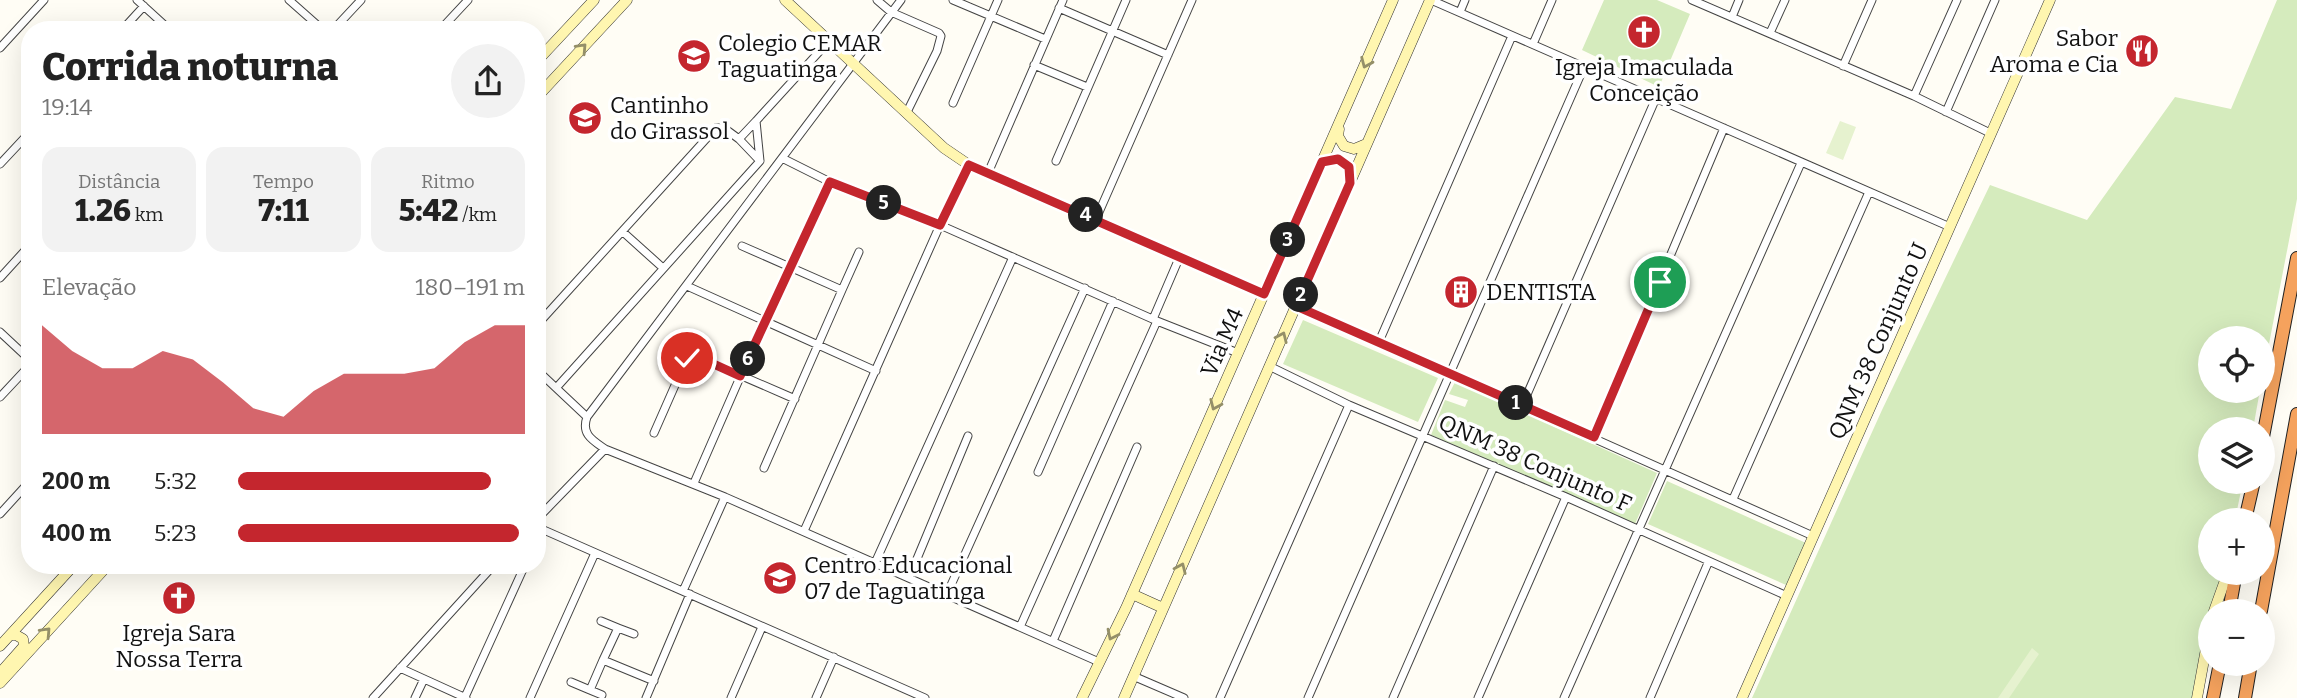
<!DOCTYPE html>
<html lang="pt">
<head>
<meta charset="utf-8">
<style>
  :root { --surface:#fff; --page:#f2f2f2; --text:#222; --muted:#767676; --accent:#c4262e }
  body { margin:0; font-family:Bitter,serif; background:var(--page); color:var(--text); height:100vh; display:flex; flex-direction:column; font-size:26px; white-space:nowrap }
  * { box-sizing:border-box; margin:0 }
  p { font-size:23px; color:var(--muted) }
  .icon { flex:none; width:38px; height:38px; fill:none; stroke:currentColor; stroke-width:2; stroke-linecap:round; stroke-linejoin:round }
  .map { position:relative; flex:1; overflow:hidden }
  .side { position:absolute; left:21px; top:21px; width:525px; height:553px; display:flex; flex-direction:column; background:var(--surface); border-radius:28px; box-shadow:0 7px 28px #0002 }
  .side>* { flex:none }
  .tools { position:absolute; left:2198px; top:326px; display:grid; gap:14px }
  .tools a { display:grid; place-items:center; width:77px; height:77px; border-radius:50%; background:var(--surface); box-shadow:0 7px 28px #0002; font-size:35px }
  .pin { position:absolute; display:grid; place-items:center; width:60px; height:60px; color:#fff; margin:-30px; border:4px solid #fff; border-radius:50%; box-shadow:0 2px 7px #0007 }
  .km { position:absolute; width:35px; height:35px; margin:-18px; border-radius:50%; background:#222; color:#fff; font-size:19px; line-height:35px; text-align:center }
  .round { display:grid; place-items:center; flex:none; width:74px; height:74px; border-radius:37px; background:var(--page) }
  .summary { display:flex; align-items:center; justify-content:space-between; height:119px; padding:0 21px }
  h1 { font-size:38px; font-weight:800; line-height:52px }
  .figures { display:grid; grid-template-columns:repeat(3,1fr); gap:10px; height:119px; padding:7px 21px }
  .figures div { display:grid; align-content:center; border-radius:18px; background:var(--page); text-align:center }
  .figures b { font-size:30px; font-weight:800 }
  .figures small { font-size:19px; font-weight:400 }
  .figures p { font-size:19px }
  .chart { height:196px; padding:14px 21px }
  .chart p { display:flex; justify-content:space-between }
  .chart svg { width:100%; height:126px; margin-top:7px; fill:var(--accent); opacity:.7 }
  ul { padding:0 21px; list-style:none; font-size:23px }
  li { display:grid; grid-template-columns:112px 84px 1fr; align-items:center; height:52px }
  li i { height:18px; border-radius:9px; background:var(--accent) }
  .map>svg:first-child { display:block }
  .green { fill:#d5ebbd }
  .pitch { fill:#e6f2cf }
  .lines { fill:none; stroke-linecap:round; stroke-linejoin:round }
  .street-casing { stroke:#444; stroke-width:9 }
  .secondary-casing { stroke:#333; stroke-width:11 }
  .highway-casing { stroke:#222; stroke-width:14 }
  .street { stroke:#fff; stroke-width:7 }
  .secondary { stroke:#fff6b0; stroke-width:10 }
  .highway { stroke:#f5a25d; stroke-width:12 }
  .oneway { stroke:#948f68 }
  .route-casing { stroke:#fff; stroke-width:14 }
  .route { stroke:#c4262e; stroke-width:9 }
  .labels { text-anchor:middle; stroke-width:7; stroke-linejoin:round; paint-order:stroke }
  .poi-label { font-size:23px; fill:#111; stroke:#fff; text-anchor:start }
  .street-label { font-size:23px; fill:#111; stroke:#fff }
</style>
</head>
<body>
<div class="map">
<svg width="2297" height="698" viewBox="0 0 2297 698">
  <rect width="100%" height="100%" fill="#fffdf5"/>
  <path class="green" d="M1604 0H1657L1690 14 1659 87 1582 50Z
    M2277 0H2297V199L2263 375V338H2210V390H2260L2253 429H2210V481H2243L2235 520H2210V572H2225L2210 611 2194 698H1752L1882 410 1990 185 2087 220 2175 97 2231 109Z
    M1303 320 1438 378 1418 422 1283 364Z
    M1455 382 1657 473 1635 524 1431 435 1445 400 1465 407 1468 400 1449 394Z
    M1667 481 1806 543 1786 585 1648 524Z"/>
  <path class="pitch" d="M1840 121 1856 127 1843 160 1826 153Z
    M2032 648 2039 654 2009 698H1998Z"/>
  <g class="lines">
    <g class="street-casing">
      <path id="street" d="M137 0 170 30
        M289 0 323 30
        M877 0 891 12 939 33 941 36 937 51 907 112
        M901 0 587 417C581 434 592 440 605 449L725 497 1099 662
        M953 0 1045 39
        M1431 0 1950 227
        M1692 0 1914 96 1990 133
        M1059 8 1168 55
        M1460 12 1465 0
        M1732 17 1739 0
        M122 30 144 6
        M333 30 361 0
        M440 30 468 0
        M1770 33 1785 0
        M1533 44 1552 0
        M0 48 44 0
        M1034 65 1087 87
        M1843 66 1872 0
        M1914 96 1957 0
        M953 103 998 0
        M1946 112 1995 0
        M739 139 760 161
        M782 158 830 182 940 225 1157 321 1238 353
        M1056 161 1126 0
        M0 164 30 132
        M988 173 1063 0
        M1096 219 1192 0
        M623 232 663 268
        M742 246 842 290 859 252
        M0 278 30 245
        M687 286 876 371
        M1296 306 1813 536
        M1153 319 1180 256
        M537 325 716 128H724L739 139 756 121
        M0 332 30 360
        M1378 344 1512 36
        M1269 366 1349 405 1566 497 1787 596
        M537 370 587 417
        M557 387 760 161 756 121 829 41
        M0 397 30 365
        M1522 406 1656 98
        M654 433 687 358 696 356 795 399
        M1594 437 1724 128
        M764 468 842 290
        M1038 472 1113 301
        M694 483 765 320 830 182
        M1733 499 1869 192
        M0 514 30 481
        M537 519 605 449
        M537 527 925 698
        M804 531 940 225 969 165
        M875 563 1013 257
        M909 578 968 436
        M683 591 725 497
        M947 594 1085 288
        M601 621 618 628 603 660
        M1020 627 1157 321
        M618 628 634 634
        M1053 641 1137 447
        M400 668 466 698
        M1133 676 1184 698
        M571 682 590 690 603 660 654 681
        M590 690 602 695
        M465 697 525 565
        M373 698 494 565
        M415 698 424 679
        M530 698 595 553
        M646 698 690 594
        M731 698 762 627
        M816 698 834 657
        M1220 698 1349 405
        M1308 698 1584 67
        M1393 698 1494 466
        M1478 698 1566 497
        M1564 698 1801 163
        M1650 698 1708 563"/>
    </g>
    <g class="secondary-casing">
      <path id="secondary" d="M785 0 944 148 969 165 1264 294
        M537 61 594 0
        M537 97 627 0
        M1339 129 1338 136 1344 146 1354 149 1366 144
        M1323 162C1338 157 1350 160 1350 179
        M1132 594 1163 608
        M2214 611 2228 572
        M0 646 74 565
        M0 673 24 646 23 639 16 635H11
        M0 683 108 565
        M1082 698 1126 608 1393 0
        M1124 698 1430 0
        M1742 698 2050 0
        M2197 698 2210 627"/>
    </g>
    <g class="highway-casing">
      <path id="highway" d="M2263 437 2297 258
        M2245 520 2254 481
        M2229 611 2236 572
        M2261 611 2297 414
        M2213 698 2220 663
        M2245 698 2251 663"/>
    </g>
    <use href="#street" class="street"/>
    <use href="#secondary" class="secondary"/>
    <use href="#highway" class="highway"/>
  </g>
  <defs><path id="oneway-chevron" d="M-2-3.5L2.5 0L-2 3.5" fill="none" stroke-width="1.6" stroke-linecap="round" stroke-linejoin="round" transform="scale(1.75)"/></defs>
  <g class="oneway">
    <use href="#oneway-chevron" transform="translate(582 48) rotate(-47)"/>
    <use href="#oneway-chevron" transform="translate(1366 63) rotate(113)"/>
    <use href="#oneway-chevron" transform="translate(1282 337) rotate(-66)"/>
    <use href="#oneway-chevron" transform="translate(1215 405) rotate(114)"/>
    <use href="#oneway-chevron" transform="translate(1181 568) rotate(-66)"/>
    <use href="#oneway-chevron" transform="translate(46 632) rotate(-47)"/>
    <use href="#oneway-chevron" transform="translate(1112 635) rotate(116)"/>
  </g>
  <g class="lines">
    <g class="route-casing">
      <path id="route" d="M687 358 696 356 740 376 830 182 940 225 969 165 1264 294 1322 162 1338 159 1349 167 1350 183 1296 306 1594 437 1660 282"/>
    </g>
    <use href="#route" class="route"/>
  </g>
  <defs>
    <g id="church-disc" transform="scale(1.75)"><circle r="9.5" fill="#c4262e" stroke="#fff"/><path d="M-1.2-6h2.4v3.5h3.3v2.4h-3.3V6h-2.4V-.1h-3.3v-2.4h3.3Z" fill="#fff"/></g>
    <g id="restaurant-disc" transform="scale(1.75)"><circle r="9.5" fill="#c4262e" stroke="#fff"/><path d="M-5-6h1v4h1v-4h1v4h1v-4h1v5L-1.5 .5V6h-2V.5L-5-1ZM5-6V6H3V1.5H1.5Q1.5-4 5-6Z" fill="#fff"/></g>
    <g id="school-disc" transform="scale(1.75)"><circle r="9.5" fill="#c4262e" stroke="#fff"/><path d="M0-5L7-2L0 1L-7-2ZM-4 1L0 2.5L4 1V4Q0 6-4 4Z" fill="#fff"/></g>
    <g id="building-disc" transform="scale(1.75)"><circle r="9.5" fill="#c4262e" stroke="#fff"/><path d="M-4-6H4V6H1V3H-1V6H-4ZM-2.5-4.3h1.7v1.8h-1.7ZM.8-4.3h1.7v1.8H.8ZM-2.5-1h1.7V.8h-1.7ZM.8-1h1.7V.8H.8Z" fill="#fff"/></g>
  </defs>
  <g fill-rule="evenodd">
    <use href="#church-disc" x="1644" y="32"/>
    <use href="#restaurant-disc" x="2142" y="51"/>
    <use href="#school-disc" x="694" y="56"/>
    <use href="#school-disc" x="585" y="118"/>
    <use href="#building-disc" x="1461" y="292"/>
    <use href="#school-disc" x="780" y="578"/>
    <use href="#church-disc" x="179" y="598"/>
  </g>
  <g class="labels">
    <g class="poi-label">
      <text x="2118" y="46" text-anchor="end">Sabor<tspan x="2118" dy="26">Aroma e Cia</tspan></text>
      <text x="718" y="51">Colegio CEMAR<tspan x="718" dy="26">Taguatinga</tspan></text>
      <text x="1644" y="75" text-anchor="middle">Igreja Imaculada<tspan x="1644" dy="26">Conceição</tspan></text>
      <text x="610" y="113">Cantinho<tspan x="610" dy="26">do Girassol</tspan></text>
      <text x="1486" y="300">DENTISTA</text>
      <text x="804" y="573">Centro Educacional<tspan x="804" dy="26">07 de Taguatinga</tspan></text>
      <text x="179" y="641" text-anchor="middle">Igreja Sara<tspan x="179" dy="26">Nossa Terra</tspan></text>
    </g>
    <g class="street-label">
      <text transform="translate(1878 341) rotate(-66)" y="8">QNM 38 Conjunto U</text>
      <text transform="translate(1222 342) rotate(-66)" y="8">Via M4</text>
      <text transform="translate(1535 463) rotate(24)" y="8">QNM 38 Conjunto F</text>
    </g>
  </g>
</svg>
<div class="tools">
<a><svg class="icon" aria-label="locate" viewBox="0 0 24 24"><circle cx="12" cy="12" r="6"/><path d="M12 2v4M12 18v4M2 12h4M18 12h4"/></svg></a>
<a><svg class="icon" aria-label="layers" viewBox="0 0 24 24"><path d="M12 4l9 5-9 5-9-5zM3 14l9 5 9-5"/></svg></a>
<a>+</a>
<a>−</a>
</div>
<div class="pin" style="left:1660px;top:282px;background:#1e9e55"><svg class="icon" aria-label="arrive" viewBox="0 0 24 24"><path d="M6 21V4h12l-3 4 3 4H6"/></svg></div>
<div class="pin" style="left:687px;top:358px;background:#d93025"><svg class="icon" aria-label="check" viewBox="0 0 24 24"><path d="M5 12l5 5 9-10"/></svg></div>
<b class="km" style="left:1516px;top:403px">1</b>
<b class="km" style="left:1301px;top:295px">2</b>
<b class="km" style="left:1288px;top:240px">3</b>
<b class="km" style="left:1086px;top:215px">4</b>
<b class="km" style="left:884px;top:203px">5</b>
<b class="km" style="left:748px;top:359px">6</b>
<section class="side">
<div class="summary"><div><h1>Corrida noturna</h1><p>19:14</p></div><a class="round"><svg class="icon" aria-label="share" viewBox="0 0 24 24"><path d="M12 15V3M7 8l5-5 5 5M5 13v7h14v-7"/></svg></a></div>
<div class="figures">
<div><p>Distância</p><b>1.26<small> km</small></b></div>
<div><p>Tempo</p><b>7:11</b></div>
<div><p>Ritmo</p><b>5:42<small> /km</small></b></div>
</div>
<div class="chart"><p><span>Elevação</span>180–191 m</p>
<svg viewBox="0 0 160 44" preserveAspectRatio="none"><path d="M0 44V6L10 15L20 21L30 21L40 15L50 18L60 26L70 35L80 38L90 29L100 23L110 23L120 23L130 21L140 12L150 6L160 6V44z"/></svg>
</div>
<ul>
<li><b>200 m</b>5:32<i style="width:88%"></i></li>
<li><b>400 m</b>5:23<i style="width:98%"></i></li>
</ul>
</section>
</div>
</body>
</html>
